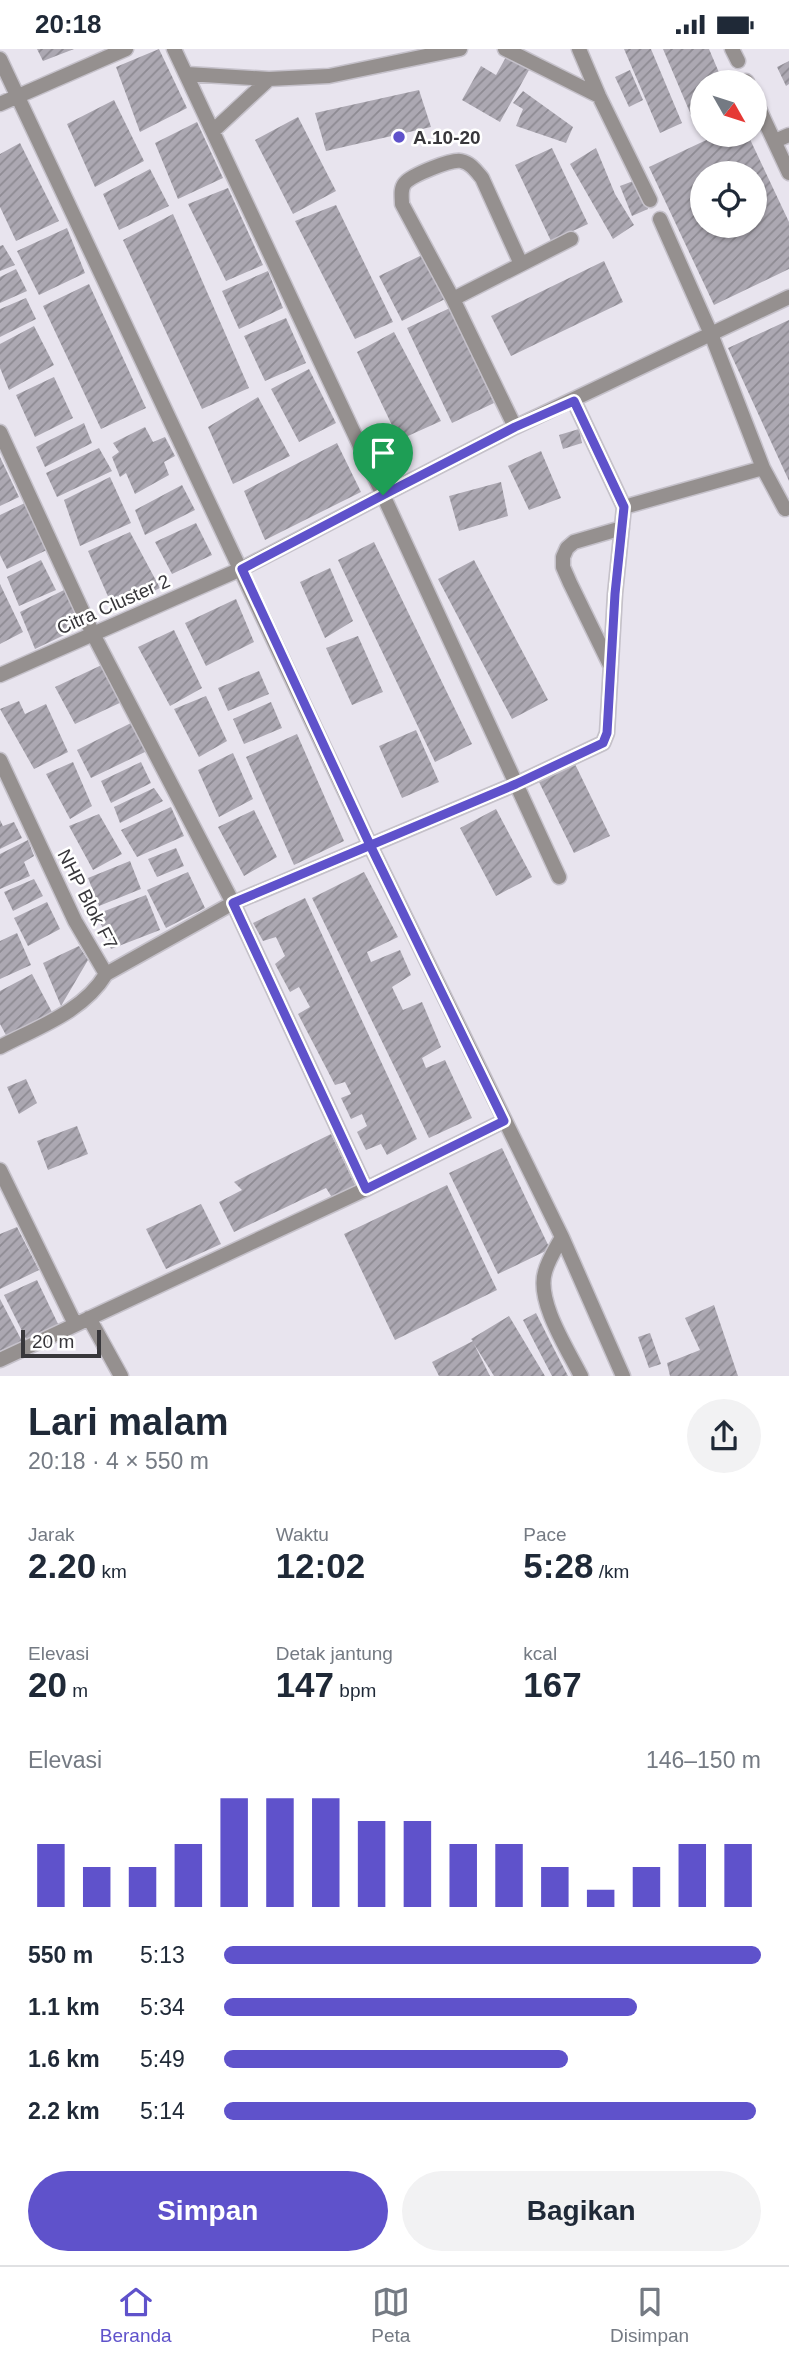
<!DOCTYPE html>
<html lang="id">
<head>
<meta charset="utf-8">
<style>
  :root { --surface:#fff; --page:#f2f2f3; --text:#1f2937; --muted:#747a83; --line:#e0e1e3; --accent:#5f52cb }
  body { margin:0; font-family:Helvetica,sans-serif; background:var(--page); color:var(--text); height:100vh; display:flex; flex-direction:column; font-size:26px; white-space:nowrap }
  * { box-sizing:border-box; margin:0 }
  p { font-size:23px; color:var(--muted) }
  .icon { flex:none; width:38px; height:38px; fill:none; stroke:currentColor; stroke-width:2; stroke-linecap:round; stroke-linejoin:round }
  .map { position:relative; height:1327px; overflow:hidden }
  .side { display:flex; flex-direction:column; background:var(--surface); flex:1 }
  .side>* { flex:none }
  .needle { width:46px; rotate:129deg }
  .controls { position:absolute; left:690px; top:21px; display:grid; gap:14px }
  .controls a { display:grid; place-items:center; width:77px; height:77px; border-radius:50%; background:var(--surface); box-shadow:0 2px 5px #0004; font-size:35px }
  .scale { position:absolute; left:21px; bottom:18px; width:80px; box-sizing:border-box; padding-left:7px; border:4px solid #38373b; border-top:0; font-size:19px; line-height:24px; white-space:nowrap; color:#38373b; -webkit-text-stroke:5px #fff; paint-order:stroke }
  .pin { position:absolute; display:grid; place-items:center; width:60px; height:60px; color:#fff; margin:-72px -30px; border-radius:50% 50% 50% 0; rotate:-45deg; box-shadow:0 0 7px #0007 }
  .pin .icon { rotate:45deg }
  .round { display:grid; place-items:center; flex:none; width:74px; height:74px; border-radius:37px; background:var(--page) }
  .headline { display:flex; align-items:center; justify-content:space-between; height:119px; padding:0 28px }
  h1 { font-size:38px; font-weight:600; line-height:52px }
  .metrics { display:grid; grid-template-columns:repeat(3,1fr); gap:10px; height:119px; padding:7px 28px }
  .metrics div { display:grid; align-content:center }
  .metrics b { font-size:35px; font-weight:600 }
  .metrics small { font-size:19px; font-weight:400 }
  .metrics p { font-size:19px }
  .chart { height:196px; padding:14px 28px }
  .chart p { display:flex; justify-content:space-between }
  .chart svg { width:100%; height:126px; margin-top:7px; stroke:var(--accent); stroke-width:6 }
  .primary-button { display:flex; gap:14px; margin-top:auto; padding:14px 28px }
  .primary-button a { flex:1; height:80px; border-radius:42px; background:var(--accent); color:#fff; font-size:28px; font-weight:600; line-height:80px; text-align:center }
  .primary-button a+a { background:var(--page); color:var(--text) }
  ul { padding:0 28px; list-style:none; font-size:23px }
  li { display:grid; grid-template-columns:112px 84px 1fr; align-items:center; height:52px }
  li i { height:18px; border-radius:9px; background:var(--accent) }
  .status { display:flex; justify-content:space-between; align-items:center; height:49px; padding:0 35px; background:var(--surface); direction:ltr }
  .status svg { height:19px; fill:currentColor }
  .tabs { display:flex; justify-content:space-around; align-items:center; height:98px; border-top:2px solid var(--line); background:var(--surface); font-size:19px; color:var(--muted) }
  .tabs a { display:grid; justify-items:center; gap:4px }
  .tabs .current { color:var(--accent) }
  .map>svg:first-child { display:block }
  .building { fill:url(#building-hatch); fill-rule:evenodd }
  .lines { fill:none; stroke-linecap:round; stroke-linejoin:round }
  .street-casing { stroke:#c5c1ca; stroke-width:17 }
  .street { stroke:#95908f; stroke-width:14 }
  .route-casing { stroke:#fff; stroke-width:14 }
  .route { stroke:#5f52cb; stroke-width:9 }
  .poi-dot { fill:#5f52cb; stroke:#fff; stroke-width:2.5 }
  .labels { text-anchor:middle; stroke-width:5; stroke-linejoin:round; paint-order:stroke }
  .poi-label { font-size:19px; font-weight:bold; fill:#38373b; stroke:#fff; text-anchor:start }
  .street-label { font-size:19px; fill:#38373b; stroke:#fff }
</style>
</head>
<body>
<div class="status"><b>20:18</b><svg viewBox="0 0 49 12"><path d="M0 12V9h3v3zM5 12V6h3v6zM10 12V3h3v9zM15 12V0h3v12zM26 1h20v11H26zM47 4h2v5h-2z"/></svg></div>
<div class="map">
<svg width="789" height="1327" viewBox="0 0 789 1327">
  <defs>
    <pattern id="building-hatch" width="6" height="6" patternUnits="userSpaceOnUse" patternTransform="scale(1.75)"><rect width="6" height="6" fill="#aca8b2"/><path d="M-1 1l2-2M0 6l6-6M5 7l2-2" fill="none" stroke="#8d8a92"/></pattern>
  </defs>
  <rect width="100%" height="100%" fill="#e8e4ee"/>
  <path class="building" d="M37 0H74L43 12Z
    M159 0 187 59 140 83 116 18Z
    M624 0H651L682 74 660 84Z
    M663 0H709L723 33H702V61L691 66Z
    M506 8 529 21 500 73 462 51 481 17 496 26Z
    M789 12V35L786 37 777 18Z
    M630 21 643 51 629 58 615 28Z
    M419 41 431 78 326 102 315 64Z
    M523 42 573 78 566 94 516 77 523 60 513 54Z
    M114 51 144 112 95 138 67 75Z
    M298 68 336 142 293 165 255 91Z
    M197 73 223 129 178 150 155 94Z
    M717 86H748L789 173V220L714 256 649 118ZM702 124H754V177H702Z
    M20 94 59 172 16 192 0 158V105Z
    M552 99 588 175 551 192 515 116Z
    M596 99 615 145 634 176 613 190 570 115Z
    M150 120 169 157 119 181 103 145Z
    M636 131 648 160 632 167 620 137Z
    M228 139 263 216 226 232 188 155Z
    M336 156 393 273 355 290 295 172Z
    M173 165 249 339 202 360 123 191Z
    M67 179 85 224 39 246 17 202Z
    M3 196 15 216 0 222V197Z
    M422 206 445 250 402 272 379 227Z
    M604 212 623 253 511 307 491 267Z
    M16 220 27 242 0 254V228Z
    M268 222 283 259 239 280 222 242Z
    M89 235 146 359 101 380 43 257Z
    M26 249 36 270 0 288V260Z
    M450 259 494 354 452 374 407 279Z
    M286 269 306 314 265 332 244 287Z
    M789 271V432L728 299Z
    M34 277 54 316 9 341 0 319V295Z
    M394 283 441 372 399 391 357 303Z
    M309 320 336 374 299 393 271 340Z
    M54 328 73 369 35 388 16 346Z
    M258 348 290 407 233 435 208 378Z
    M84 374 92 394 45 418 36 398Z
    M145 378 153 393 165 388 175 407 164 413 169 426 135 445 126 424 120 428 112 408 119 403 113 394Z
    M579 380 582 394 563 400 559 386Z
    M337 394 361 443 265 491 244 442Z
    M99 399 112 422 57 448 46 424Z
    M541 402 561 449 529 461 508 417Z
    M0 408 19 448 0 457Z
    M110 428 131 474 80 497 64 451Z
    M501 433 508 467 459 482 449 447Z
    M182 436 195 461 145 486 135 461Z
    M29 452 51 499 7 520 0 506V466Z
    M196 474 212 506 172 525 155 493Z
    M130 483 160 539 114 561 88 502Z
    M374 493 472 695 435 713 338 511Z
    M41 511 56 541 19 557 7 528Z
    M474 511 548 651 512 670 438 530Z
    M330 519 353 572 325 589 300 533Z
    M0 535 23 583 0 595Z
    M68 539 85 576 35 600 20 563Z
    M236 550 254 593 206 617 185 574Z
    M174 581 202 639 170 657 138 598Z
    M358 587 383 643 352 656 326 599Z
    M106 614 126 651 75 675 55 638Z
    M259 622 269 645 228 662 218 639Z
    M206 647 227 692 199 708 174 660Z
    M19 652 25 665 46 655 68 703 34 720 0 660Z
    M271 653 282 679 244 695 233 670Z
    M133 673 147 702 91 729 77 701Z
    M416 681 439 733 402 749 379 697Z
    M297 685 344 792 294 816 246 708Z
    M233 704 253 750 219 768 198 721Z
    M73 713 92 757 70 770 46 725Z
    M141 713 151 734 111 754 101 732Z
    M574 713 610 787 574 804 538 731Z
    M154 739 163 752 120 774 114 758Z
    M171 758 184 787 137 808 121 781Z
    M496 760 532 828 496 847 460 779Z
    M254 761 277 808 244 827 218 778Z
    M99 765 122 805 93 821 69 777Z
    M0 771 3 777 14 773 22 789 0 800Z
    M28 791 34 807 24 813 30 827 0 840V805Z
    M176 799 184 817 157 828 148 810Z
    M130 812 141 840 99 857 88 829Z
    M188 823 205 859 166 879 147 841Z
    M364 823 398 888 367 903 371 913 400 901 411 926 392 938 403 961 422 953 441 998 422 1009 426 1019 445 1011 472 1069 429 1089 312 849Z
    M34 830 43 847 13 862 4 843Z
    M146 846 160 881 111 900 97 865Z
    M305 849 417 1090 387 1106 381 1095 366 1101 357 1083 367 1077 362 1065 351 1070 341 1049 351 1045 345 1033 335 1036 298 965 310 958 299 938 290 943 275 915 285 907 276 888 263 892 253 874Z
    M47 853 60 880 28 897 14 869Z
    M17 884 31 916 0 930V892Z
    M79 897 88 911 61 957 43 914Z
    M32 925 53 965 7 988 0 975V942Z
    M26 1030 37 1054 19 1065 7 1038Z
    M77 1077 88 1105 48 1121 37 1092Z
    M331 1085 355 1136 333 1150 326 1139 234 1183 219 1153 242 1141 234 1133Z
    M502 1099 550 1200 498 1225 449 1124Z
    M447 1136 497 1241 395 1291 344 1185Z
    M201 1155 221 1195 166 1220 146 1180Z
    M17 1178 39 1221 0 1240V1185Z
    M37 1231 59 1277 27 1292 4 1246Z
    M0 1250 23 1294 0 1306Z
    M714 1256 738 1327H670L667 1314 700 1301 685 1269Z
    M536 1264 553 1298 568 1327H552L540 1304 523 1271Z
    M509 1267 545 1327H494L474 1295 490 1327H439L432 1313 473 1292 471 1290Z
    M650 1284 661 1315 649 1319 638 1288Z"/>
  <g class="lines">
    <g class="street-casing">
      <path id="street" d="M505 0 599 47
        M579 0 599 47 650 151
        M732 0 738 12
        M0 10 370 796 562 1188 623 1327
        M187 25 269 30 329 27 460 0
        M746 32 747 33
        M754 49 789 124
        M0 55 126 0
        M213 82 269 30
        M775 92 789 86
        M453 250 402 155C402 148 400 140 405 134 412 126 451 110 461 112 471 114 476 122 482 129L521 215
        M574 352 624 458
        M515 378 453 250 571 190
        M0 383 93 585 233 854 366 1140
        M763 419 785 460
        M610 616 570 534 563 518V508L567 499 574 493 622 479
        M0 626 241 520 383 446 174 0
        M0 711 75 872 106 925C83 963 38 978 0 998
        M559 828 383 446 515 378 789 248
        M106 925 233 854 516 735 603 694 607 684 615 545 624 458 763 419 711 285 660 170
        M0 1121 75 1275
        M562 1188C556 1199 548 1211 545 1223 536 1252 568 1301 581 1327
        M89 1269 121 1327
        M0 1311 366 1140 504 1072"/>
    </g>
    <use href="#street" class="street"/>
  </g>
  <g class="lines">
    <g class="route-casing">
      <path id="route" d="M383 446 242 520 370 796 504 1072 366 1140 233 854 516 735 603 694 607 684 615 545 624 458 574 352 515 378 383 446"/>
    </g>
    <use href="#route" class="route"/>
  </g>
  <circle class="poi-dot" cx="399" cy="88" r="7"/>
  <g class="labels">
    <g class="poi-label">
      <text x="413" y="95">A.10-20</text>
    </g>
    <g class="street-label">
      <text transform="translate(113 555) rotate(-24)" y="7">Citra Cluster 2</text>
      <text transform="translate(88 850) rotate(63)" y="7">NHP Blok F7</text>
    </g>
  </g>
</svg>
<div class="controls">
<a><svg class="needle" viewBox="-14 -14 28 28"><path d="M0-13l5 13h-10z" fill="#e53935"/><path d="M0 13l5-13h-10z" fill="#747a83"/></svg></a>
<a><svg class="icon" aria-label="locate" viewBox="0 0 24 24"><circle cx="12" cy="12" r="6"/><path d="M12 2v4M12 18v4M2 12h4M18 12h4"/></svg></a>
</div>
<div class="scale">20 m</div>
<div class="pin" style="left:383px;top:446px;background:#1e9e55"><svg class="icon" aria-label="arrive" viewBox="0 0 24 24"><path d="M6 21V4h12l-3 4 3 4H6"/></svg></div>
</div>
<section class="side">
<div class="headline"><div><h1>Lari malam</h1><p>20:18 · 4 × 550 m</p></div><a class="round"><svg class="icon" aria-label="share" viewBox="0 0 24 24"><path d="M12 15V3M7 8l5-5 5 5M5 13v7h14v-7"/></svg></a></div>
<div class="metrics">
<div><p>Jarak</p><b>2.20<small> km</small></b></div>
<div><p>Waktu</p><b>12:02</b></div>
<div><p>Pace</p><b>5:28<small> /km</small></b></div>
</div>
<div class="metrics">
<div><p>Elevasi</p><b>20<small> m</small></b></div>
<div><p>Detak jantung</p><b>147<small> bpm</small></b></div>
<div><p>kcal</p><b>167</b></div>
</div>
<div class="chart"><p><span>Elevasi</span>146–150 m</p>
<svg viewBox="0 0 160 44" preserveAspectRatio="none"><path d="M5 44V22M15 44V30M25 44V30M35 44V22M45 44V6M55 44V6M65 44V6M75 44V14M85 44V14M95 44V22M105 44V22M115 44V30M125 44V38M135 44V30M145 44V22M155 44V22"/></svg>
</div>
<ul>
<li><b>550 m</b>5:13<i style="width:100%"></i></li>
<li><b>1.1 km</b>5:34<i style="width:77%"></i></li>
<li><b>1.6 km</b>5:49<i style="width:64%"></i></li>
<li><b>2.2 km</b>5:14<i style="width:99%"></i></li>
</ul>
<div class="primary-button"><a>Simpan</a><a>Bagikan</a></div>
</section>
<nav class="tabs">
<a class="current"><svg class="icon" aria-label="home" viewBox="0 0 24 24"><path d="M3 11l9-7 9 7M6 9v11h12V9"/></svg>Beranda</a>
<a><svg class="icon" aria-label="map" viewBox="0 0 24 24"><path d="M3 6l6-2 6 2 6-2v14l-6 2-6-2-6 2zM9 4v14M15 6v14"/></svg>Peta</a>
<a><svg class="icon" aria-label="saved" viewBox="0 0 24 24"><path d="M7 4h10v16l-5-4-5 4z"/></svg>Disimpan</a>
</nav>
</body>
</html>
